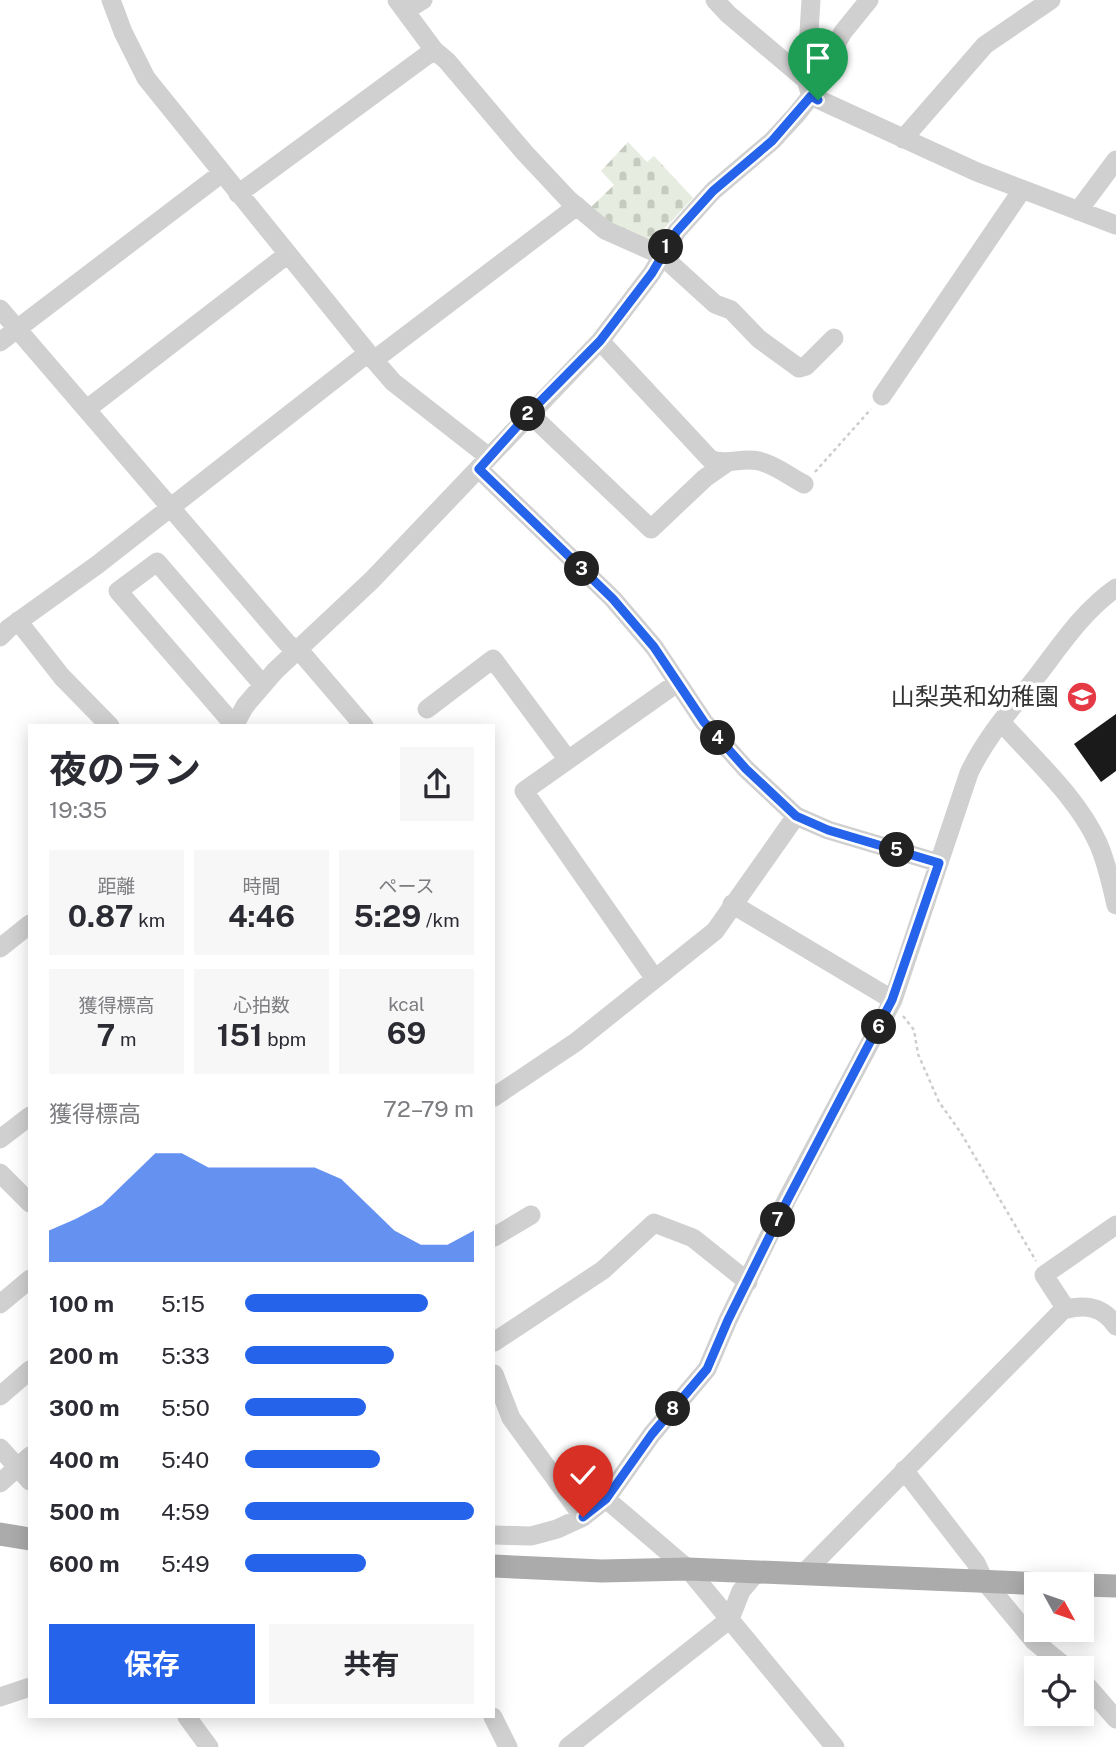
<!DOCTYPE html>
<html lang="ja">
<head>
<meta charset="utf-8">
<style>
  :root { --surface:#fff; --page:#f7f7f7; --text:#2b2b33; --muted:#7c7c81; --accent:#2563eb }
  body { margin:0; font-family:"Public Sans","Noto Sans JP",sans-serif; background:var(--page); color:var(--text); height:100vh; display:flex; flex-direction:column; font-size:26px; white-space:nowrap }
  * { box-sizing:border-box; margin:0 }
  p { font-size:23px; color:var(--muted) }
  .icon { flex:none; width:38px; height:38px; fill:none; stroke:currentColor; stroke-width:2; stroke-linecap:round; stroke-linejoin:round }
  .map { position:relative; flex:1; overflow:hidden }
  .details { position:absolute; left:28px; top:724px; width:467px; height:994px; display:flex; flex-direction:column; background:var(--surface); border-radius:0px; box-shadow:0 4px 18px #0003 }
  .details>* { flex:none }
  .needle { width:46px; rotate:130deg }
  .tools { position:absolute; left:1024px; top:1572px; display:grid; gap:14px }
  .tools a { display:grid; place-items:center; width:70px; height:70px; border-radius:0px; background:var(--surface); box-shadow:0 4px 18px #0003; font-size:35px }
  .pin { position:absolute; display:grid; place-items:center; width:60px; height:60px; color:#fff; margin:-72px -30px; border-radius:50% 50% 50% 0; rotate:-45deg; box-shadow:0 0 7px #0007 }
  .pin .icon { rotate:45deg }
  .km { position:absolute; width:35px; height:35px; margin:-18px; border-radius:50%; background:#222; color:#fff; font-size:19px; line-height:35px; text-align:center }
  .round { display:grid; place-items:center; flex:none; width:74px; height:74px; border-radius:0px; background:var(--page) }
  .summary { display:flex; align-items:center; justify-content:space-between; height:119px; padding:0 21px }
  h1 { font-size:38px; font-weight:700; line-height:52px }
  .stats { display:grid; grid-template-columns:repeat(3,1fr); gap:10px; height:119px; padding:7px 21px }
  .stats div { display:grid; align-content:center; border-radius:0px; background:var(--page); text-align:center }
  .stats b { font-size:30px; font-weight:700 }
  .stats small { font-size:19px; font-weight:400 }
  .stats p { font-size:19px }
  .chart { height:196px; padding:14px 21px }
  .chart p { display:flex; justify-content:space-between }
  .chart svg { width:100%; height:126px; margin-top:7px; fill:var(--accent); opacity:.7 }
  .cta { display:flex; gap:14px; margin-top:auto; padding:14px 21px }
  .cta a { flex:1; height:80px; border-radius:0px; background:var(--accent); color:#fff; font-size:28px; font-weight:700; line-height:80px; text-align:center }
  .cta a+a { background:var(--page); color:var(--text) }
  ul { padding:0 21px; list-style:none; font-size:23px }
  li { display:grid; grid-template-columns:112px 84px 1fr; align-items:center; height:52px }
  li i { height:18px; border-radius:9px; background:var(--accent) }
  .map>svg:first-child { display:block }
  .cemetery { fill:url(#cemetery-stones) }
  .building { fill:#1a1a1a }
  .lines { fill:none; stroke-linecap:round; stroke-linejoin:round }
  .path { stroke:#cdcdcd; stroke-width:2.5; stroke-dasharray:3.5 3.5; stroke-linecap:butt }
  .minor { stroke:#d0d0d0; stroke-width:19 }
  .major { stroke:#ababab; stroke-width:23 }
  .route-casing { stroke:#fff; stroke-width:14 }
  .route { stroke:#2563eb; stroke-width:9 }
  .labels { text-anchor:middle; stroke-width:7; stroke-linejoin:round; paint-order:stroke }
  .poi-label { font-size:24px; fill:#333; stroke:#fff; text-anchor:end }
</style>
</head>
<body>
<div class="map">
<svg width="1116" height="1747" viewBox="0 0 1116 1747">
  <defs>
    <pattern id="cemetery-stones" width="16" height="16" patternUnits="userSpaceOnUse" patternTransform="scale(1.75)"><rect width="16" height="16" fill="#e6ecdf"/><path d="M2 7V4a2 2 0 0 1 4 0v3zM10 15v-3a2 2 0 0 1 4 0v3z" fill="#c6cbc0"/></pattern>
  </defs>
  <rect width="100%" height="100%" fill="#fff"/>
  <path class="cemetery" d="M628 142 647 162 654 156 693 198 651 243 604 222 590 208 614 185 601 171Z"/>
  <path class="building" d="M1116 714V771L1101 782 1074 744Z"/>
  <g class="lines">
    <path class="path" d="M815 472 871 409
      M903 1016 914 1030 918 1054 939 1102 961 1133 1036 1261"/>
    <path class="minor" d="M111 0 123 32 146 78 368 353 393 382 489 457
      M397 0 434 50 447 61 524 152 568 199 605 230 661 255 715 304 731 310 759 339 799 368 806 366 834 338
      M715 0 728 14 806 80
      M811 0 806 80 811 96 977 172 1116 225
      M405 11 423 0
      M903 139 985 45 1051 0
      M238 194 434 50
      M1078 211 1116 160
      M0 309 287 643 305 657 364 726
      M600 341 710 459C727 466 741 457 759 461 774 464 790 477 804 484
      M0 342 222 173
      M374 360 577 206
      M882 396 1022 190
      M87 409 288 254
      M529 413 651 529 705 478 728 462
      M479 469 613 599 654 647 704 722 746 769 796 816 828 830 939 863
      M18 621 62 677 110 726
      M0 637 9 628 97 565 368 353
      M427 709 493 659 568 760
      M1001 722C1034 759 1077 797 1098 843 1107 863 1111 884 1116 905
      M234 725 118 591 157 562 263 685
      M234 726 245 706 275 671 372 580 600 341 652 273 677 231 713 191 772 141 796 115 811 96 825 63 843 32 869 0
      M732 904 893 1000
      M0 948 30 924
      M655 979 524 791 677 683
      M494 1097 576 1042 715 931 796 816
      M0 1139 30 1116
      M0 1173 30 1203
      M494 1237 531 1215
      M0 1304 30 1279
      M1066 1309 1044 1275 1116 1225
      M494 1342 603 1270 654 1223 693 1238 748 1282
      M494 1374 511 1418 583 1517
      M0 1396 30 1370
      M0 1448 30 1481
      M904 1470 976 1563 985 1582 1034 1641 1067 1668
      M0 1483 30 1456
      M606 1499 688 1569 835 1747
      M494 1535 531 1536 557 1529 583 1517 606 1499 652 1434 707 1369 728 1320 787 1199 893 1000 969 773C986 737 1012 708 1037 676 1061 645 1083 611 1116 588
      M803 1574 1063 1310C1084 1304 1103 1306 1116 1326
      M1082 1680 1116 1719
      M0 1697 30 1687
      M187 1717 209 1747
      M493 1717 508 1747
      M568 1747 730 1619 741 1591 757 1572"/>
    <path class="major" d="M0 1534 30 1539
      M494 1566 602 1571 688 1569 1046 1584
      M1082 1585 1116 1586"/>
  </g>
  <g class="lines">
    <g class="route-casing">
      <path id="route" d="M583 1517 606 1499 652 1434 707 1369 728 1320 788 1199 892 1000 939 863 828 830 796 816 746 769 704 722 654 647 613 599 479 469 529 413 600 341 652 273 677 231 713 191 772 141 811 96 818 100"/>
    </g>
    <use href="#route" class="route"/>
  </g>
  <defs>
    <g id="school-disc" transform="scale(1.575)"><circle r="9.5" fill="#e63946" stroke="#fff"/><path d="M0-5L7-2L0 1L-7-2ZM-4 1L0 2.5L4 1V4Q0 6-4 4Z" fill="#fff"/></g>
  </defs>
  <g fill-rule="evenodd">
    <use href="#school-disc" x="1082" y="697"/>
  </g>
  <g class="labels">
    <g class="poi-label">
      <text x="1059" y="705">山梨英和幼稚園</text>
    </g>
  </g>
</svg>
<div class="tools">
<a><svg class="needle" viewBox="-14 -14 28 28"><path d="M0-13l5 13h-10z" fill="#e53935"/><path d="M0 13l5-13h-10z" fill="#7c7c81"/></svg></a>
<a><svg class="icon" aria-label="locate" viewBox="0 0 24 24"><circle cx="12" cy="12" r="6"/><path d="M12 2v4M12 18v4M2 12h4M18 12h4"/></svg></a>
</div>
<div class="pin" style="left:818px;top:100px;background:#1e9e55"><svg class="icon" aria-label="arrive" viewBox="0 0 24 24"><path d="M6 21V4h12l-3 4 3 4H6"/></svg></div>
<div class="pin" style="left:583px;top:1517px;background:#d93025"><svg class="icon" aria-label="check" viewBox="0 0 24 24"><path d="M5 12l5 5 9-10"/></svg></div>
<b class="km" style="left:666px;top:247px">1</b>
<b class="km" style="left:528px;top:414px">2</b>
<b class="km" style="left:582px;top:569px">3</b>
<b class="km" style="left:718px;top:738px">4</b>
<b class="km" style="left:897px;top:850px">5</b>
<b class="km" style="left:879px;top:1027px">6</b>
<b class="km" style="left:778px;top:1220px">7</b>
<b class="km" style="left:673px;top:1409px">8</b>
<section class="details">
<div class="summary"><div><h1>夜のラン</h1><p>19:35</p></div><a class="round"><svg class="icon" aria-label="share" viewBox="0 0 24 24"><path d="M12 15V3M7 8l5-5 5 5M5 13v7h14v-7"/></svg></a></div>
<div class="stats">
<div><p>距離</p><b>0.87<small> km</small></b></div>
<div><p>時間</p><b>4:46</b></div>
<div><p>ペース</p><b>5:29<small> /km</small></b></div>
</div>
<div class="stats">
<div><p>獲得標高</p><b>7<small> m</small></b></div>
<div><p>心拍数</p><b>151<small> bpm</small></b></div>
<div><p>kcal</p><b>69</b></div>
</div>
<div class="chart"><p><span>獲得標高</span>72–79 m</p>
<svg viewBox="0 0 160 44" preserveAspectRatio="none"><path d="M0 44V33L10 29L20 24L30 15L40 6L50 6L60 11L70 11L80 11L90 11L100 11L110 15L120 24L130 33L140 38L150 38L160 33V44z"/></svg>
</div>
<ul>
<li><b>100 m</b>5:15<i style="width:80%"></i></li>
<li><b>200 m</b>5:33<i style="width:65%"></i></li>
<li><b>300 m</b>5:50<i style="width:53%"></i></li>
<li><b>400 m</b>5:40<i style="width:59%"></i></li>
<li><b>500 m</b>4:59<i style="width:100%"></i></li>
<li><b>600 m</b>5:49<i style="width:53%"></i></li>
</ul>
<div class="cta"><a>保存</a><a>共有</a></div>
</section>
</div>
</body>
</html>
